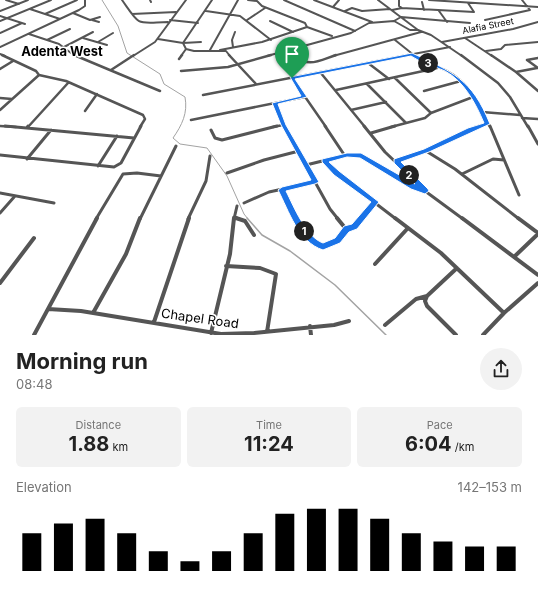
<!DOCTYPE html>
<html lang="en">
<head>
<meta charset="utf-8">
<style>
  :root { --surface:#fff; --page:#f2f2f2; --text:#222; --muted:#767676; --accent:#000 }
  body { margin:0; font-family:Inter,sans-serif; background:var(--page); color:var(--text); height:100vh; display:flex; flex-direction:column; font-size:15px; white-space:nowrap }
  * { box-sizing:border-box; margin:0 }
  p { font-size:13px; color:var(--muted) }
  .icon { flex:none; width:22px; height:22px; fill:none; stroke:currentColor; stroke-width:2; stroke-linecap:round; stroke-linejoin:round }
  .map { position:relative; height:335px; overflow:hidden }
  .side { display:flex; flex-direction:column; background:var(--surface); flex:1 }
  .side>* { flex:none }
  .pin { position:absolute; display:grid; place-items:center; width:34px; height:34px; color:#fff; margin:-41px -17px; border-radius:50% 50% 50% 0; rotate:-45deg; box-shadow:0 0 4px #0007 }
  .pin .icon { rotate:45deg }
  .km { position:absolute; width:20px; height:20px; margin:-10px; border-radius:50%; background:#222; color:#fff; font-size:11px; line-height:20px; text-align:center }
  .round { display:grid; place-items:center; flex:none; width:42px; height:42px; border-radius:21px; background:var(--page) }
  .summary { display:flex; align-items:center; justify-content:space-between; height:68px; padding:0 16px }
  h1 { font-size:22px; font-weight:700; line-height:30px }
  .figures { display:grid; grid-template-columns:repeat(3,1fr); gap:6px; height:68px; padding:4px 16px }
  .figures div { display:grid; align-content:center; border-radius:6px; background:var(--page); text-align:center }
  .figures b { font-size:20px; font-weight:700 }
  .figures small { font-size:11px; font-weight:400 }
  .figures p { font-size:11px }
  .chart { height:112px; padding:8px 16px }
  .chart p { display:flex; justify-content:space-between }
  .chart svg { width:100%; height:72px; margin-top:4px; stroke:var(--accent); stroke-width:6 }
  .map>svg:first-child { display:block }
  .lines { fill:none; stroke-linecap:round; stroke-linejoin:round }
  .stream-far1 { stroke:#a3a3a3; stroke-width:1 }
  .stream { stroke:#a3a3a3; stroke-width:1.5 }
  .street-far3 { stroke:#555; stroke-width:2 }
  .street-far2 { stroke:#555; stroke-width:2.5 }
  .street-far1 { stroke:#555; stroke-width:3 }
  .street { stroke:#555; stroke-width:4 }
  .route { fill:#1a73e8; stroke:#fff; fill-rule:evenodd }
  .labels { text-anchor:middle; stroke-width:3; stroke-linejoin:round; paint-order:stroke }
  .far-street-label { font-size:9px; fill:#000; stroke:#fff }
  .far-district-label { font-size:13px; font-weight:bold; fill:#000; stroke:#fff }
  .near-street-label { font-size:13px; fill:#000; stroke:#fff }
</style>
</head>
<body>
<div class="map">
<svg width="538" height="335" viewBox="0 0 538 335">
  <rect width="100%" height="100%" fill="#fff"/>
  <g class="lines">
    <path class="stream-far1" d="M102 0 118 26 127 53 160 74 164 84 185 97C188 113 182 125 173 138L180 144 207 148 227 176 244 214 248 219"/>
    <path class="stream" d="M247 218 262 235 290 251 335 285 386 335"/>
    <path class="street-far3" d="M6 0 19 4
      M122 0C141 27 135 23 168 22
      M150 0 151 2
      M212 0 183 43 186 49 194 51H226L230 56
      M248 0 257 1 262 6 305 23 307 27
      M284 0 355 31
      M314 0 372 22
      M378 0 418 30 431 35 462 56
      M399 0V6L402 8
      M429 0 538 7
      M422 2 424 10
      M468 3 474 12
      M333 7 339 0
      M30 9 60 19
      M392 10 402 8 474 12
      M0 11 28 0
      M206 11 240 16 271 40
      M345 11 352 8 362 11 390 9
      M439 11 447 22
      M73 13 90 20 100 17
      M45 14 77 0
      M132 14 176 12
      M0 16 25 24
      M92 20 99 22
      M170 20 198 23
      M247 20 265 8
      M485 20 530 10 522 0
      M0 21 51 0
      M270 21 293 32
      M418 30H410L394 21 401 17 470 23
      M0 33 22 23
      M29 34 59 44 75 56
      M83 38 107 45
      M465 38 492 56
      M158 39 183 43 201 42
      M47 40 70 29
      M395 40 415 56
      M98 42 113 33
      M442 42 513 29 538 22
      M0 47 79 10 85 6V0
      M64 47 93 32
      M233 47 232 40 235 32
      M210 50 238 0
      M220 50 262 42 307 27 332 36
      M286 50 294 56
      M486 51 501 49 505 45 538 42
      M0 54 5 56
      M133 56 155 42 186 0
      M181 56 186 49
      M267 56 351 33 369 23 394 21
      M333 56 421 32
      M403 56 450 47"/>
    <path class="street-far2" d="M74 55 160 91
      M229 55 256 84
      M292 55C309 68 318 61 336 55
      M413 55C423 63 436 65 447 71 469 82 480 107 490 127
      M461 55 498 83 510 97 528 127
      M491 55 516 72 538 91
      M538 58 527 60 538 68
      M179 59 182 55
      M368 63 389 79
      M0 69 13 61
      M111 70 134 55
      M181 71 228 67 271 55
      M320 72 365 127
      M516 72 537 68
      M39 75 66 81 143 115 145 119 140 127
      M292 78 326 127
      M395 78 431 113
      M367 84 406 123
      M336 90 437 68
      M424 91 461 81
      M203 95 408 55
      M0 98 12 99
      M275 103 284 127
      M0 110 39 75 36 71 2 55
      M351 110 386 102
      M85 111 97 94
      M482 112 520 115
      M522 118 538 119
      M191 120 305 97
      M0 126 16 127
      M28 127 68 83
      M273 127 283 125
      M391 127 425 118 431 113 473 97
      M475 127 487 124"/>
    <path class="street-far1" d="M5 126 134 138
      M284 126 330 209 338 219
      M325 126 345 156
      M364 126 385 152 425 190
      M490 126 519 195
      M528 126 538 144
      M27 128 28 126
      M211 130 215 138 222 140 277 126
      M371 133 395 126
      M426 151 455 169 519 219
      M0 155 114 167 121 163 141 126
      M27 159 51 130
      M324 160 336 173 396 219
      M396 161 426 151 479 126
      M306 165 347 155 361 156 413 187 425 191 463 219
      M98 166 117 136
      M227 173 264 160 299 151
      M462 174 493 159 504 160
      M281 190 295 219
      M0 193 54 203
      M244 203 269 192 315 182
      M0 213 15 196
      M234 217 239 219
      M96 219 123 174 137 173 161 176
      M140 219 176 146
      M188 219 206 181 210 156
      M234 219 237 206
      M362 219 375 202"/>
    <path class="street" d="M236 218 245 221 254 235
      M294 218 308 237 323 246 337 240 346 229
      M337 218 346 229 355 227 362 218
      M395 218 441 253 504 313
      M462 218 538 275
      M518 218 538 233
      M515 256 538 234
      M375 264 408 228
      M226 266 260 268 276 274 267 332
      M0 283 34 238
      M48 309 81 311 221 334 254 333 334 325 349 321
      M93 313 126 254 140 218
      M154 322 189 218
      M385 325 416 299 427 296
      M310 326 311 335
      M211 333 230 254 234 218
      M34 335 97 218
      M456 335 427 306 425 301 427 296 457 268
      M483 335 504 313 538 283"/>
  </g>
  <path class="route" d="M412 53C453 72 472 79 490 124L429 152 401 162 428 189 429 191 425 194 411 189 360 158 347 157 329 162 339 171 379 202 357 229 349 232 340 243 323 250C298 242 289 211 278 190L282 187 311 180 281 125 272 103 301 96 290 77ZM411 56C421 63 434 66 445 71 464 81 476 104 484 123L468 128 424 149 394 159V163L415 184 361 153H347L322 159V162L334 175 371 202 352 224 344 226 335 238 323 243C306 237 294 207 286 191L315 184 319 182 286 125 278 104 307 97 295 79Z"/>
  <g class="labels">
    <g class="far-street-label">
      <text transform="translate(488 26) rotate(-11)" y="3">Alafia Street</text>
    </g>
    <g class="far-district-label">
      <text x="62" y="56">Adenta West</text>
    </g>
    <g class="near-street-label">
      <text transform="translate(200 318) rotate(8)" y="5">Chapel Road</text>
    </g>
  </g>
</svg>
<div class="pin" style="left:292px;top:78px;background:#1e9e55"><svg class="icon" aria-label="arrive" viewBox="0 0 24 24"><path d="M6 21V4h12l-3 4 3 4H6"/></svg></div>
<b class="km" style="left:304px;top:231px">1</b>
<b class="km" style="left:409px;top:175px">2</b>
<b class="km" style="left:428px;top:63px">3</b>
</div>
<section class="side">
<div class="summary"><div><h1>Morning run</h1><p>08:48</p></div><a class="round"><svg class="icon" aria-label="share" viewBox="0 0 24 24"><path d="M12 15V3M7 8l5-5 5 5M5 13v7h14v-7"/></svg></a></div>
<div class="figures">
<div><p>Distance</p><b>1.88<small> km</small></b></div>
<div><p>Time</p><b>11:24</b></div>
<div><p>Pace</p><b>6:04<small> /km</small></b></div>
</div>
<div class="chart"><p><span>Elevation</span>142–153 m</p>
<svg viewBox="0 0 160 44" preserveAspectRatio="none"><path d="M5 44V21M15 44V15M25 44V12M35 44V21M45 44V32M55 44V38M65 44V32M75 44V21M85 44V9M95 44V6M105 44V6M115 44V12M125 44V21M135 44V26M145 44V29M155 44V29"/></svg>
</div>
</section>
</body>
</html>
